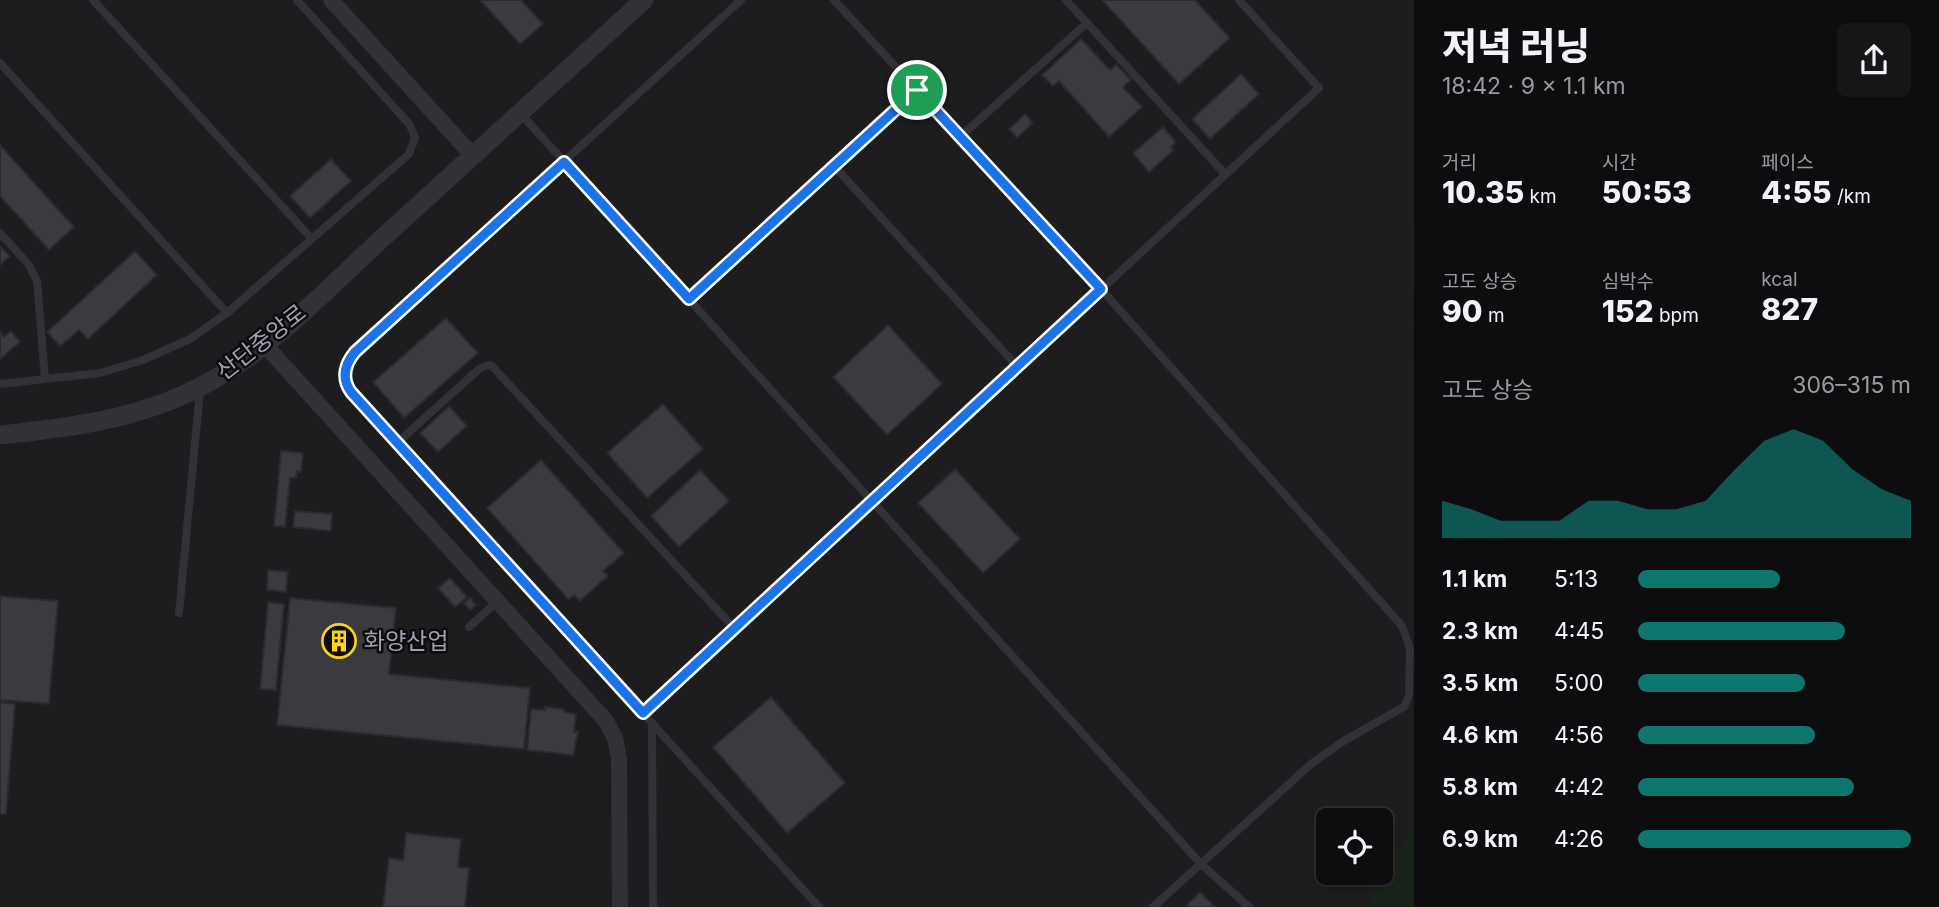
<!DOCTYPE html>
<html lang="ko">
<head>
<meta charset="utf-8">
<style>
  :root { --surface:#0d0c0e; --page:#161517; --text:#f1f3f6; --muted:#9a9b9e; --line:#2d2c2e; --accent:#0f766e }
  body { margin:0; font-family:Inter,"Noto Sans KR",sans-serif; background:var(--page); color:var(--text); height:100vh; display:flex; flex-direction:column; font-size:26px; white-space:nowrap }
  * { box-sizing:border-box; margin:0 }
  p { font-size:23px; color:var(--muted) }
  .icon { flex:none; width:38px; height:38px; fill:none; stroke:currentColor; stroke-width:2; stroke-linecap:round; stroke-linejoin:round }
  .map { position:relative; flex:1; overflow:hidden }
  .sheet { display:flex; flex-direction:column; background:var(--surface); width:525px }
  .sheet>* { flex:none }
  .buttons { position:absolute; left:1316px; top:808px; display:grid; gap:14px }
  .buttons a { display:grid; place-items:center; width:77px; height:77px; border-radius:10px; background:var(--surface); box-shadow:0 4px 10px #0003,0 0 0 2px var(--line); font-size:35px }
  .pin { position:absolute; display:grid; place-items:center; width:60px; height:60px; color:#fff; margin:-30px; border:4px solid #fff; border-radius:50%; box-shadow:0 2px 7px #0007 }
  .round { display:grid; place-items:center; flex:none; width:74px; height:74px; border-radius:10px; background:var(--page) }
  .head { display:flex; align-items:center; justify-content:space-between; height:119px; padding:0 28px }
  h1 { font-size:38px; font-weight:800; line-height:52px }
  .stats { display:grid; grid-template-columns:repeat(3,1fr); gap:10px; height:119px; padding:7px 28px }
  .stats div { display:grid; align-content:center }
  .stats b { font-size:30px; font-weight:800 }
  .stats small { font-size:19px; font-weight:400 }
  .stats p { font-size:19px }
  .chart { height:196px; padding:14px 28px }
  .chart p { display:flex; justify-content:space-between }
  .chart svg { width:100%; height:126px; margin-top:7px; fill:var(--accent); opacity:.7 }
  ul { padding:0 28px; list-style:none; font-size:23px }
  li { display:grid; grid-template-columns:112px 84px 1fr; align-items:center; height:52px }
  li i { height:18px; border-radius:9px; background:var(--accent) }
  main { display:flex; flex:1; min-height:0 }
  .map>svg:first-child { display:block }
  .built { fill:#1d1c1f }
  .green { fill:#1a221c }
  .building { fill:#3a3a3f; stroke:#2b2a2e; stroke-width:2 }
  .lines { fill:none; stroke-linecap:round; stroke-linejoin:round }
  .service { stroke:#313137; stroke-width:8 }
  .minor { stroke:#313137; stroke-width:16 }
  .tertiary { stroke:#313137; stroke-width:19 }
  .route-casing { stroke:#fff; stroke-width:14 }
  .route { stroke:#1a73e8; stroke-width:9 }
  .labels { text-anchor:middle; stroke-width:5; stroke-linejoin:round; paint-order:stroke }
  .street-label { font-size:23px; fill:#a1a3b3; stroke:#0c0b0d }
  .poi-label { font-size:23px; fill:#a1a3b3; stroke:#0c0b0d; text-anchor:start }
</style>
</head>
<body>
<main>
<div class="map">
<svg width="1414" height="907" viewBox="0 0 1414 907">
  <rect width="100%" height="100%" fill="#111012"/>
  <path class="built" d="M0 0H1414V217L1410 218 1414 358V825L1381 870V821H1328V873H1377L1364 884 1372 907H0Z"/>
  <path class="green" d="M1414 217V358L1410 218Z
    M1414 825V907H1372L1364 884 1377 873H1381V870Z"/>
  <path class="building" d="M480 0H521L543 24 520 44Z
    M1102 0H1195L1230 38 1179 84Z
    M1081 39 1110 70 1116 64 1131 80 1123 87 1142 107 1109 137 1059 81 1053 86 1042 75Z
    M1241 74 1259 94 1210 139 1192 119Z
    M1025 114 1033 123 1017 138 1009 129Z
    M1163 127 1176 142 1171 147 1174 150 1149 172 1133 153Z
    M0 145 74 227 49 250 0 196Z
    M331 159 351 181 310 218 290 196Z
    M0 246 10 256 0 265Z
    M135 251 157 275 88 339 79 330 60 346 47 332Z
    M446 318 478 353 404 418 373 382Z
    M888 325 942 384 887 435 833 377Z
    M11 331 20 342 0 359V332L4 337Z
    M663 404 703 449 647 498 607 453Z
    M449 406 467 426 438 452 420 433Z
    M281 451 303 453 301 472 297 471 296 478H290L285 527 274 526Z
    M541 460 624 553 603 571 608 576 580 601 574 595 568 599 487 508Z
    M955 469 1020 539 983 573 918 503Z
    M700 470 729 501 679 547 651 516Z
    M295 511 332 514 331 531 293 527Z
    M268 570 288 572 286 592 267 590Z
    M450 578 467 597 455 607 438 588Z
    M0 596 58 601 49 704 0 700Z
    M290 598 396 608 389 674 530 688 524 749 277 725Z
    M470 598 476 605 470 610 464 603Z
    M268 602 284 604 276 690 260 689Z
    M771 697 845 783 787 833 713 747Z
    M0 702 15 704 6 814H0Z
    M545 707 564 709V712L576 714 574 732H578L573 755 527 750 531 709 545 710Z
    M406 833 461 839 458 867 469 868 465 907H383L389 858 403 860Z
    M1200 892 1215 907H1189L1187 905Z"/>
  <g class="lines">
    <path class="service" d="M93 0 312 239
      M741 0 355 352C345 365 341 378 351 392L819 907
      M834 0 1101 289 1402 626 1410 648 1409 695 1405 706 1342 742 1311 764 1153 907
      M1066 0 1225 174
      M0 63 227 313
      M520 113 1201 864 1249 907
      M960 137 1087 23
      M834 166 1017 366
      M0 233 29 265 37 281 45 379
      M689 299 917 90
      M0 384 100 373 143 360 190 339 227 313 409 154 415 138 410 125 297 0
      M397 443 479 369 487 365 492 366 734 628
      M179 613 200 390
      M469 627 498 601
      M643 713 1319 88 1239 0
      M652 723 653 907"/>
    <path class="minor" d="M331 0 473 156
      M264 344 606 721 615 738 619 759 620 907"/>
    <path class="tertiary" d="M0 435C69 428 138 419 200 387 267 353 322 294 377 243 466 162 555 81 644 0"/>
  </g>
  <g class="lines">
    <g class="route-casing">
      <path id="route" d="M917 90 1101 289 643 713 351 392C341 378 345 364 355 352L564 162 689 299Z"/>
    </g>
    <use href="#route" class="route"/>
  </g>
  <defs>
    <g id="building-ring" transform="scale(1.75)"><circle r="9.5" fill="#0c0b0d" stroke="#fad420" stroke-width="1.5"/><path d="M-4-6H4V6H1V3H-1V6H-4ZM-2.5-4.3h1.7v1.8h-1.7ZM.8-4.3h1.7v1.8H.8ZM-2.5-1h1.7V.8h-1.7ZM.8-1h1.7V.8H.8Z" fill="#fad420"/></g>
  </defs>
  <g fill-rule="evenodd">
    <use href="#building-ring" x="339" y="641"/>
  </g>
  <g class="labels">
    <g class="street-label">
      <text transform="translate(261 342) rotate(-38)" y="8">산단중앙로</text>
    </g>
    <g class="poi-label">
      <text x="364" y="649">화양산업</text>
    </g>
  </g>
</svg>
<div class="buttons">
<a><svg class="icon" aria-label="locate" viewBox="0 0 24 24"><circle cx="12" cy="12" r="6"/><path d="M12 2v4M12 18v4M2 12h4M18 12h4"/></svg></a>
</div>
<div class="pin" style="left:917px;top:90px;background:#1e9e55"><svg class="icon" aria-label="arrive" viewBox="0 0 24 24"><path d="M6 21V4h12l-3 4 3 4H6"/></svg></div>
</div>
<section class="sheet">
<div class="head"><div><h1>저녁 러닝</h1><p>18:42 · 9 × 1.1 km</p></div><a class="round"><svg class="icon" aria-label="share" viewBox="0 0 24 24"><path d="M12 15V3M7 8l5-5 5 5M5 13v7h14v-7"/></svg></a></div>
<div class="stats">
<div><p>거리</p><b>10.35<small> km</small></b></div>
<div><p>시간</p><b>50:53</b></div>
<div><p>페이스</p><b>4:55<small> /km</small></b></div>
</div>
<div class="stats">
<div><p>고도 상승</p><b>90<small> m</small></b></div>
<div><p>심박수</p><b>152<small> bpm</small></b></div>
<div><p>kcal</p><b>827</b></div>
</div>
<div class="chart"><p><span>고도 상승</span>306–315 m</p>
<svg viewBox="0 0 160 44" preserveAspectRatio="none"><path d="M0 44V31L10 34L20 38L30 38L40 38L50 31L60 31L70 34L80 34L90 31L100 20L110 10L120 6L130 10L140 20L150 27L160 31V44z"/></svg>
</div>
<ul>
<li><b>1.1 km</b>5:13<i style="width:52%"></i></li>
<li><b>2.3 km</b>4:45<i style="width:76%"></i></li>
<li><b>3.5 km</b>5:00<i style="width:61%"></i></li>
<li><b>4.6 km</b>4:56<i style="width:65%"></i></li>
<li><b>5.8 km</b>4:42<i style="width:79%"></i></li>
<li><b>6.9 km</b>4:26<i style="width:100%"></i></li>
</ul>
</section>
</main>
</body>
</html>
